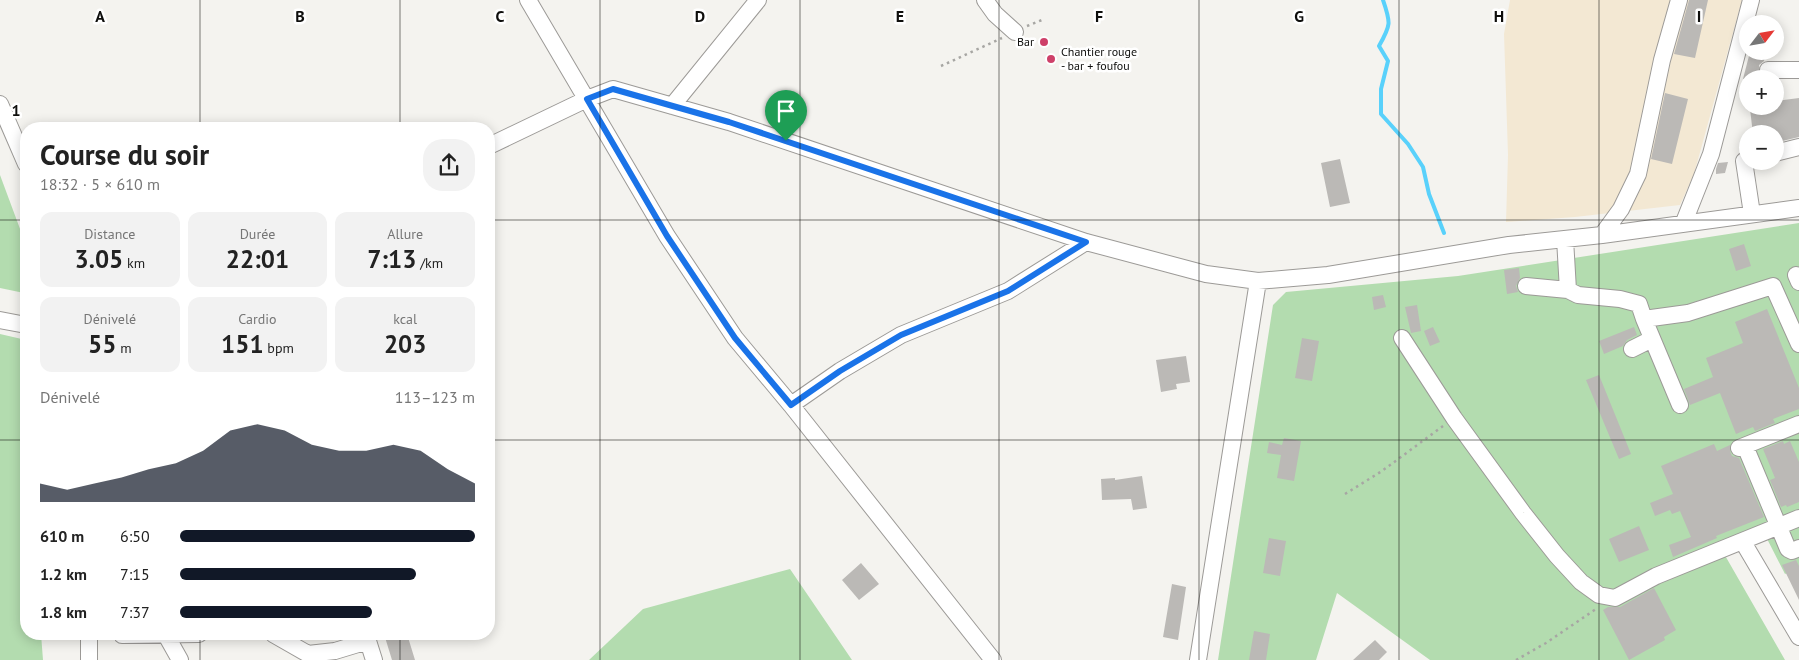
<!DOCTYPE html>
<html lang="fr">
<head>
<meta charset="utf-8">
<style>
  :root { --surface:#fff; --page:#f2f2f2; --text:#222; --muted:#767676; --accent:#111827 }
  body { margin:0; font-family:"PT Sans",sans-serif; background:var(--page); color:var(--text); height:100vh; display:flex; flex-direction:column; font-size:19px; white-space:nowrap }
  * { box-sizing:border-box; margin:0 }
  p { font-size:16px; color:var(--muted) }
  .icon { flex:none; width:28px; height:28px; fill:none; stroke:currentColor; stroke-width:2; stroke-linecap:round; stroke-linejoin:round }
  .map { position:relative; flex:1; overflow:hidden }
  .panel { position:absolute; left:20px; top:122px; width:475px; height:518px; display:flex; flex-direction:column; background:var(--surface); border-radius:20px; box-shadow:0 2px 12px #0003 }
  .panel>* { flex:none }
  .needle { width:32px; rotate:59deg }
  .tools { position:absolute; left:1739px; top:15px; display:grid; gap:10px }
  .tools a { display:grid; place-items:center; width:45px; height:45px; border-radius:50%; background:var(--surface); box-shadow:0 2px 12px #0003; font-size:25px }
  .pin { position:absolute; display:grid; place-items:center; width:42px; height:42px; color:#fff; margin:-51px -21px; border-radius:50% 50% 50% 0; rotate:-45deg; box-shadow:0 0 5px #0007 }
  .pin .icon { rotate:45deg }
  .round { display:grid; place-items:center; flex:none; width:52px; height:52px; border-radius:20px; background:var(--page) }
  .headline { display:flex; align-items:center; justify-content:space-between; height:85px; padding:0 20px }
  h1 { font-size:28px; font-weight:700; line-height:38px }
  .figures { display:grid; grid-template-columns:repeat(3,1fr); gap:8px; height:85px; padding:5px 20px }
  .figures div { display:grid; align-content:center; border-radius:12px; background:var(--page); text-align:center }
  .figures b { font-size:25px; font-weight:700 }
  .figures small { font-size:14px; font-weight:400 }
  .figures p { font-size:14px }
  .chart { height:140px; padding:10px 20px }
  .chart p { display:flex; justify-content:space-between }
  .chart svg { width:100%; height:90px; margin-top:5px; fill:var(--accent); opacity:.7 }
  ul { padding:0 20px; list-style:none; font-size:16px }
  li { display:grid; grid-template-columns:80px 60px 1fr; align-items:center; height:38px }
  li i { height:12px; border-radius:6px; background:var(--accent) }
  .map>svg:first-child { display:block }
  .education { fill:#f3e8d3 }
  .green { fill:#b3dcaf }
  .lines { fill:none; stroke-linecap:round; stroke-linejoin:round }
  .stream { stroke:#59d1fb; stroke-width:4 }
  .building { fill:#bbb9b6 }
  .minor-casing { stroke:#9c9a97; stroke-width:18 }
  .path { stroke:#a7a6a3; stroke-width:2.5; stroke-dasharray:2.5 4; stroke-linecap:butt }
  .minor { stroke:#fff; stroke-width:16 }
  .route-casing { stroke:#fff; stroke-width:10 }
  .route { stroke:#1a73e8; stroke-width:6 }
  .grid { fill:none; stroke:#0e0e0c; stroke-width:1; stroke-opacity:0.55 }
  .poi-dot { fill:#ce4069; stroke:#fff; stroke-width:2 }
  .labels { text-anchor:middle; stroke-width:5; stroke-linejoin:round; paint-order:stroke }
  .poi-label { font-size:12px; fill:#0e0e0c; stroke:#fff; text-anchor:end }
  .grid-label { font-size:16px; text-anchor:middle; font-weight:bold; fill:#0e0e0c; stroke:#fff; stroke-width:5; stroke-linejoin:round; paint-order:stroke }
</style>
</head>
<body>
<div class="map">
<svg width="1799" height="660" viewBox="0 0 1799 660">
  <rect width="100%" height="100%" fill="#f4f3ef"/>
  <path class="education" d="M1510 0H1742L1694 174 1680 205 1575 217 1506 222 1508 155 1504 34Z"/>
  <path class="green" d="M0 175 26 245V290L24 293 0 288Z
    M1799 223V567L1785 574 1761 527 1719 545 1785 660H1430L1337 593 1316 660H1218L1273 305 1286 292 1458 276Z
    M0 334 26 340V634H41L43 660H0Z
    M790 569 852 660H589L643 609Z"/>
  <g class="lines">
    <path class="stream" d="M1383 0C1391 23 1391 25 1379 46L1388 61 1381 89V114L1408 144 1423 167 1429 194 1444 233"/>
  </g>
  <path class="building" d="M1689 0H1708L1695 58 1674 54Z
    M1750 52 1765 56 1764 61 1759 65V79H1743Z
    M1665 93 1688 99 1672 164 1651 159Z
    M1799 98V137L1778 142V136H1775V134H1753L1750 109 1775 106V101Z
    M1340 159 1350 203 1330 207 1321 163Z
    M1728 162 1725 173 1716 174V169L1718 163Z
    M1744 244 1751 266 1736 271 1729 249Z
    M1519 268 1520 278 1516 286 1518 292 1507 294 1504 270Z
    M1383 295 1386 307 1374 310 1372 297Z
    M1417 305 1421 331 1411 333 1405 307Z
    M1767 309 1799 388V409L1773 419 1775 423 1755 431 1753 427 1736 434 1720 393 1690 405 1684 389 1713 377 1706 358 1743 343 1735 322Z
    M1433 327 1440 342 1430 346 1424 331Z
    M1634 327 1637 335 1627 340 1623 346 1604 354 1599 341Z
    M1302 338 1319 341 1312 381 1295 378Z
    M1186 356 1190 382 1176 384 1177 389 1161 392 1156 360Z
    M1599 375 1631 454 1619 459 1586 380Z
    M1284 438 1301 441 1294 481 1277 478 1281 455 1267 453 1269 442 1282 445Z
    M1783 441 1784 444 1790 441 1799 462V502L1787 507 1786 505 1781 507 1770 480 1775 478 1763 449Z
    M1714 444 1717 451 1730 445V451L1732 456 1739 458 1764 517 1716 536 1717 538 1673 557 1669 545 1691 537 1680 511 1672 514 1670 510 1655 516 1650 503 1673 494 1661 466Z
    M1142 476 1147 508 1133 510 1131 499 1102 500 1101 479 1115 478V480Z
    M1639 526 1649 550 1619 562 1609 539Z
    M1269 538 1286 541 1280 576 1263 573Z
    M1796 560 1799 566V600L1782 565Z
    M861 563 879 584 859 600 842 580Z
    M1172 584 1186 587 1178 640 1163 637Z
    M1654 588 1676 630 1664 637 1665 640 1629 660 1603 610 1608 607H1620Z
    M1254 631 1270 634 1266 660H1249Z
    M384 634H407L415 660H392Z
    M1375 640 1387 652 1379 660H1353Z"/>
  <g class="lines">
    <g class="minor-casing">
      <path id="minor" d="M528 0 667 236 735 338 791 405 993 660
        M985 0 995 14 1015 32
        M1768 70H1799
        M0 104 26 164
        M672 106 758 0
        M489 146 587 99 613 89 729 122 1086 242 1206 274 1258 281 1328 275 1509 245 1602 235 1799 208
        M1775 153 1799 147
        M1748 160 1744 161 1752 214
        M1684 222 1711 154 1751 0
        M1602 235 1621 209 1638 174 1662 60 1679 0
        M1565 239 1568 290
        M1796 275 1799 282
        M1526 286 1568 290 1578 295 1620 299 1639 304 1644 319 1680 405
        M1644 319 1688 313 1773 286 1799 344
        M0 320 26 325
        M1402 338 1454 418 1523 513 1557 556 1581 582 1599 595 1615 598 1656 576 1799 518
        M1632 349 1652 339
        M791 405 840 371 901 335 1008 291 1086 242
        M1745 446 1788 549 1792 551 1799 548
        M1739 448 1799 424
        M1743 542 1799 637
        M89 634V660
        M273 634 308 654 335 651 368 641 374 660
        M122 635 199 634
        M166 635 180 660
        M1198 660 1258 281"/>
    </g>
    <path class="path" d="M1027 26 1042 20
      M941 66 1002 38
      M1345 494 1382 471 1443 426
      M1516 660 1546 643 1596 609"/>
    <use href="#minor" class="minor"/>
  </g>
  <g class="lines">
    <g class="route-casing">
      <path id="route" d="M613 89 729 122 1086 242 1008 291 901 335 840 371 791 405 735 338 667 236 587 99Z"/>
    </g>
    <use href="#route" class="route"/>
  </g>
  <path class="grid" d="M200 0V129M400 0V129M600 0V660M800 0V660M999 0V660M1199 0V660M1399 0V660M1599 0V660M0 220H26M489 220H1799M0 440H26M489 440H1799M200 634V660M400 634V660"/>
  <g class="poi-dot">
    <circle cx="1044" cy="42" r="5"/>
    <circle cx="1051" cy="59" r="5"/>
  </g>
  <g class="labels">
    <g class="poi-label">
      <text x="1034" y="46">Bar</text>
      <text x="1061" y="56" text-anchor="start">Chantier rouge<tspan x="1061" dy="14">- bar + foufou</tspan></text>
    </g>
  </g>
  <g class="grid-label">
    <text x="100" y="22">A</text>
    <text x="300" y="22">B</text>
    <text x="500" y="22">C</text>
    <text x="700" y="22">D</text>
    <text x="900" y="22">E</text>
    <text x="1099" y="22">F</text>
    <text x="1299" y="22">G</text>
    <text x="1499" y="22">H</text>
    <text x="1699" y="22">I</text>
    <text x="16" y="116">1</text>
  </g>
</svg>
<div class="tools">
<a><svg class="needle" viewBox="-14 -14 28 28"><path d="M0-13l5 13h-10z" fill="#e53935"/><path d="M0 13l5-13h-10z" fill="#767676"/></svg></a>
<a>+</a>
<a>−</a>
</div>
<div class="pin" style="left:786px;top:141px;background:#1e9e55"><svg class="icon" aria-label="arrive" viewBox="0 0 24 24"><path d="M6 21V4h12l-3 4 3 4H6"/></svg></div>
<section class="panel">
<div class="headline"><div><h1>Course du soir</h1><p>18:32 · 5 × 610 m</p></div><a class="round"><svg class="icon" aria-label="share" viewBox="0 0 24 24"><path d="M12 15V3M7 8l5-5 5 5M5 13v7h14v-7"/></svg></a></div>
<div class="figures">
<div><p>Distance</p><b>3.05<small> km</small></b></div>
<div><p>Durée</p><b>22:01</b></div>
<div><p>Allure</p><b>7:13<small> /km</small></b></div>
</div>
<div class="figures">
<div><p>Dénivelé</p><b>55<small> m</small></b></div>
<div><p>Cardio</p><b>151<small> bpm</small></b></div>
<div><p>kcal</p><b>203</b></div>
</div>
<div class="chart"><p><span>Dénivelé</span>113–123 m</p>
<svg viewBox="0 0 160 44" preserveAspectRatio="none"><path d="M0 44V35L10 38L20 35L30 32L40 28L50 25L60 19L70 9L80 6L90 9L100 16L110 19L120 19L130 16L140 19L150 28L160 35V44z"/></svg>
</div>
<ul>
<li><b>610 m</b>6:50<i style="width:100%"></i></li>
<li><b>1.2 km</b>7:15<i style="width:80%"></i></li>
<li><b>1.8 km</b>7:37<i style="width:65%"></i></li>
</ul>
</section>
</div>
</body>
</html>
